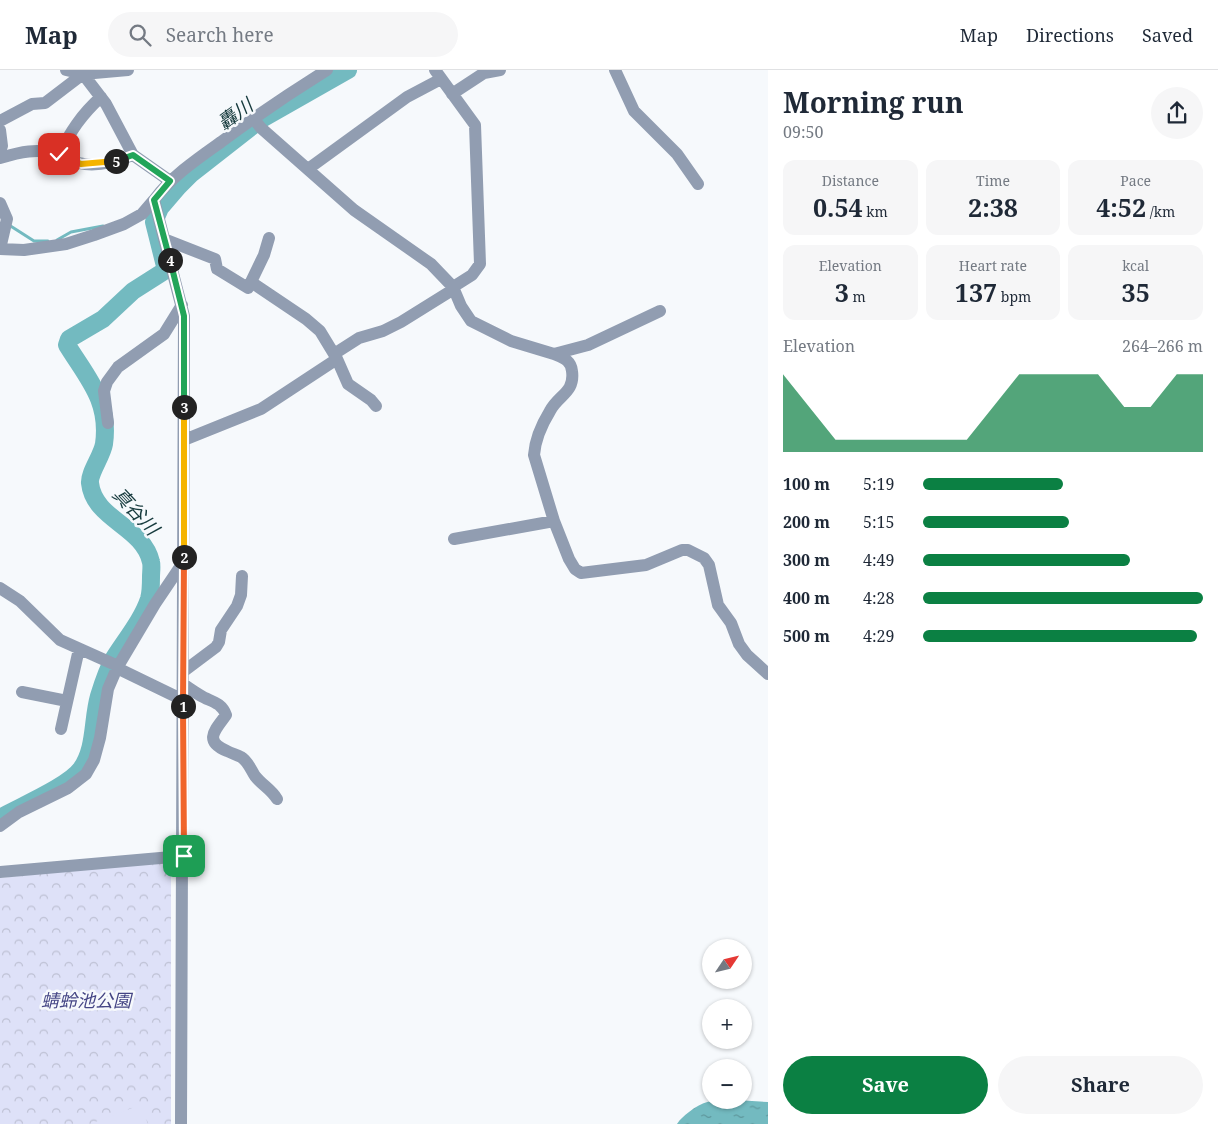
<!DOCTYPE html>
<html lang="en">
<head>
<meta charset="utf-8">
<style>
  :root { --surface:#fff; --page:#f6f6f7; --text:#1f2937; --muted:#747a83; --line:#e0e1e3; --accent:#0b8043 }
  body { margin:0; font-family:"Noto Serif","Noto Sans JP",serif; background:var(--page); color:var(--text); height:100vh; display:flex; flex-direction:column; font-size:19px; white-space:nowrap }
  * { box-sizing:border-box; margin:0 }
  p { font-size:16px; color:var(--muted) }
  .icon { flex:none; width:28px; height:28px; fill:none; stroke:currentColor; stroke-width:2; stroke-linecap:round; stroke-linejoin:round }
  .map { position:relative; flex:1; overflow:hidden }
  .panel { display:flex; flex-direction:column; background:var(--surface); width:450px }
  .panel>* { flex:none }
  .needle { width:32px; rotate:55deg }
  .fabs { position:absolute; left:702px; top:869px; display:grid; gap:10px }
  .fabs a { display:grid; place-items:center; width:50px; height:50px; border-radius:50%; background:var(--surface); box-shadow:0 1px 4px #0004; font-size:25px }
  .pin { position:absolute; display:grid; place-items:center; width:42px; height:42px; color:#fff; margin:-21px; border-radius:10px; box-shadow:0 2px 8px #0006 }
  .km { position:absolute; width:25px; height:25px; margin:-12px; border-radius:50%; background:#222; color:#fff; font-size:14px; line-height:25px; text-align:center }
  .round { display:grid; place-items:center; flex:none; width:52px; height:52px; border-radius:26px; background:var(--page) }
  .summary { display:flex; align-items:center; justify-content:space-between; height:85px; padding:0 15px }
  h1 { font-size:28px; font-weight:700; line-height:38px }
  .metrics { display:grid; grid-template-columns:repeat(3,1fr); gap:8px; height:85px; padding:5px 15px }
  .metrics div { display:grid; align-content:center; border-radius:12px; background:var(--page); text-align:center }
  .metrics b { font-size:25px; font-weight:700 }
  .metrics small { font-size:14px; font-weight:400 }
  .metrics p { font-size:14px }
  .chart { height:140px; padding:10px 15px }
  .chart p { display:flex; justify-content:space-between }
  .chart svg { width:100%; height:90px; margin-top:5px; fill:var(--accent); opacity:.7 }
  .button { display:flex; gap:10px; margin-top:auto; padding:10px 15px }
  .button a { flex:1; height:58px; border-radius:30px; background:var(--accent); color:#fff; font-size:20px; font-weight:700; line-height:58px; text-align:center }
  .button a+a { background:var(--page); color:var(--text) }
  ul { padding:0 15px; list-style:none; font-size:16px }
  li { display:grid; grid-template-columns:80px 60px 1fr; align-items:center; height:38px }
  li i { height:12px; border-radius:6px; background:var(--accent) }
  header { display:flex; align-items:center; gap:30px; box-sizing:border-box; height:70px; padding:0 25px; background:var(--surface); border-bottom:1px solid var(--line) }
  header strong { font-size:24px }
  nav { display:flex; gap:28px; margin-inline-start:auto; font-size:18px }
  .search { width:350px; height:45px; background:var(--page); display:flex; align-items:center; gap:12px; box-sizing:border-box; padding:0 18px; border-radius:28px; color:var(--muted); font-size:19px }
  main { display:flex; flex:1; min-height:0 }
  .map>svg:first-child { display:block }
  .forest { fill:url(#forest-crowns) }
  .pitch { fill:#dee1f8 }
  .water { fill:url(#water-ripples) }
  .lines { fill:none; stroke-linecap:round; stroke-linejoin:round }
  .stream { stroke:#73bac0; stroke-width:3 }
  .river { stroke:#73bac0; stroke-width:18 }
  .minor { stroke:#919db1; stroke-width:12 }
  .split-1-casing { stroke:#fff; stroke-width:10 }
  .split-2-casing { stroke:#fff; stroke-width:10 }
  .split-3-casing { stroke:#fff; stroke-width:10 }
  .split-4-casing { stroke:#fff; stroke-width:10 }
  .split-5-casing { stroke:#fff; stroke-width:10 }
  .split-6-casing { stroke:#fff; stroke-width:10 }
  .split-1 { stroke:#f0652b; stroke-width:6 }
  .split-2 { stroke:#f0652b; stroke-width:6 }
  .split-3 { stroke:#f5b400; stroke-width:6 }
  .split-4 { stroke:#22a559; stroke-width:6 }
  .split-5 { stroke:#22a559; stroke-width:6 }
  .split-6 { stroke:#f5b400; stroke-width:6 }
  .labels { text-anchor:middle; stroke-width:5; stroke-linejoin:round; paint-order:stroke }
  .park-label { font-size:18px; font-style:italic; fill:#454685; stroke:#f6f9fc }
  .water-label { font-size:19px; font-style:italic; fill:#163a3d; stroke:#f6f9fc }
</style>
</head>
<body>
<header>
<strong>Map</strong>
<div class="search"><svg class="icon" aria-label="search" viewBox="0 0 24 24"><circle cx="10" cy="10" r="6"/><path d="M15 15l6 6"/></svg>Search here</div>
<nav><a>Map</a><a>Directions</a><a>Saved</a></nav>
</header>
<main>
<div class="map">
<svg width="768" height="1054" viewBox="0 0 768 1054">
  <defs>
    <pattern id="forest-crowns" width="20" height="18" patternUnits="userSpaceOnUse" patternTransform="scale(1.25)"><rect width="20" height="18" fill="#dee1f8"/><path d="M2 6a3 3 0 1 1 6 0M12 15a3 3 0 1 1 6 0" fill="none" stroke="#bec1d4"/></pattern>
    <pattern id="water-ripples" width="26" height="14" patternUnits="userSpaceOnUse" patternTransform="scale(1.25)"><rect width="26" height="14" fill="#73bac0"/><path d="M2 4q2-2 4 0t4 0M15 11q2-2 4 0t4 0" fill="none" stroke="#5e979c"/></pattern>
  </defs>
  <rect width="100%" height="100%" fill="#f6f9fc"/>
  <path class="forest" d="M166 790 171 795V1054H0V808Z"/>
  <path class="pitch" d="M140 1035 148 1054H90Z"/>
  <path class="water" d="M736 1030 768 1032V1054H677C680 1049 684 1046 689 1042 705 1029 716 1030 736 1030Z"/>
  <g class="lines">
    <path class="stream" d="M9 155 34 171H48
      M57 170 71 162 103 156"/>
    <path class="river" d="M0 748C19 737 69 716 81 699 96 678 92 650 99 626 103 613 107 600 114 588 126 569 142 550 149 529 151 522 151 514 151 507 151 502 152 496 151 492 143 456 94 450 90 413 89 403 102 386 104 374 110 331 88 309 67 275L69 269 103 249 133 221 166 200 154 152 160 138 178 117 191 104 260 50 348 0"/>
    <path class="minor" d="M66 0 83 4 106 34 133 85 170 111
      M435 0 475 55 480 194 472 205 453 217
      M615 0 634 41 677 84 698 114
      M452 24 484 3 500 0
      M253 48 261 58 354 140 431 194 453 217 461 236 471 251 511 271 554 284 588 275 660 241
      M0 51 32 34 45 33 83 4 128 0
      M0 60 2 76 0 80
      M59 84C71 61 81 45 101 27
      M0 88C20 82 37 78 58 84 65 86 72 91 79 93 96 97 118 91 133 85
      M308 99 407 27 441 9
      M0 133 7 149 0 179
      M164 169 215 189 217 199 248 218 264 185 269 168
      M0 179 24 180 66 174 94 165 124 154 142 144 154 130
      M251 212 306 249 320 261 337 289 348 314 371 330 376 336
      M334 284 359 268 383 261 401 252 454 219
      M554 284C563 288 571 290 572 301 575 323 558 325 550 341 542 354 535 371 534 385L554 451 569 489 575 499 581 503 646 495 682 480H688L704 488 709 495 718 535 731 553 739 574 747 585 768 604
      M108 353 104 321 107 312 118 297 164 264 182 235
      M184 370 261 339 337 289
      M454 469 554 451
      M0 518 20 531 60 570 118 596
      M117 598 183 630
      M184 601 216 577 219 572 221 560 237 536 241 525 242 506
      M183 614C190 619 197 624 205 628 214 632 222 634 226 645 215 660 203 671 227 681 231 683 237 685 241 687 248 691 251 700 255 706 262 715 271 719 277 729
      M22 622 67 631
      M61 659 79 579
      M0 756 19 742 68 718 86 704 94 690 100 668 108 619 117 598 155 534 184 491
      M0 802 183 786
      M181 1054 184 246 154 130C172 106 197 89 221 72 256 46 290 23 327 0"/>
  </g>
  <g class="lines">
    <g class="split-1-casing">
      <path id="split-1" d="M183 636 184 786"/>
    </g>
    <g class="split-2-casing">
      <path id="split-2" d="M183 636 184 487"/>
    </g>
    <g class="split-3-casing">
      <path id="split-3" d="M184 487V337"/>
    </g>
    <g class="split-4-casing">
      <path id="split-4" d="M170 190 184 246V337"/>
    </g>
    <g class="split-5-casing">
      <path id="split-5" d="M116 91 133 85 170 111 154 130 170 190"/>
    </g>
    <g class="split-6-casing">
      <path id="split-6" d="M59 84 81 94 116 91"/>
    </g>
    <use href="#split-1" class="split-1"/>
    <use href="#split-2" class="split-2"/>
    <use href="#split-3" class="split-3"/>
    <use href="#split-4" class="split-4"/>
    <use href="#split-5" class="split-5"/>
    <use href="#split-6" class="split-6"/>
  </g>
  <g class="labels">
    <g class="park-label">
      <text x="86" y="937">蜻蛉池公園</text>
    </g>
    <g class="water-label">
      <text transform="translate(235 44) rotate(-36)" y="7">轟川</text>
      <text transform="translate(136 441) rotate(47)" y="7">真谷川</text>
    </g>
  </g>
</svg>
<div class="fabs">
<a><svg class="needle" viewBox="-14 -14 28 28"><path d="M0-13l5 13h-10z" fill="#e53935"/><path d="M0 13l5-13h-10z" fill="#747a83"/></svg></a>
<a>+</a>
<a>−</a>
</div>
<div class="pin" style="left:184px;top:786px;background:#1e9e55"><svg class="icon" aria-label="arrive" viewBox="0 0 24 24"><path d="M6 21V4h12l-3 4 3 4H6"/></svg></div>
<div class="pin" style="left:59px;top:84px;background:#d93025"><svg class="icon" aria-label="check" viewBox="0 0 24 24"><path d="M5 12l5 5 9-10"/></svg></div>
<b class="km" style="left:183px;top:636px">1</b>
<b class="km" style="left:184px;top:487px">2</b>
<b class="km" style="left:184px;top:337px">3</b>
<b class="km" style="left:170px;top:190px">4</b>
<b class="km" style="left:116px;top:91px">5</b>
</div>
<section class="panel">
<div class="summary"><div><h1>Morning run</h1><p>09:50</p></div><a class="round"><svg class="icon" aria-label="share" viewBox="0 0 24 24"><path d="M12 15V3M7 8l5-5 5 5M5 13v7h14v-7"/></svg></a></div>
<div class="metrics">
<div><p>Distance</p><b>0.54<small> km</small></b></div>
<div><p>Time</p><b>2:38</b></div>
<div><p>Pace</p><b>4:52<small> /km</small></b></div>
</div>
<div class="metrics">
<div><p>Elevation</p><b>3<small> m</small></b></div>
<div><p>Heart rate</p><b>137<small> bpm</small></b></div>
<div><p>kcal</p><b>35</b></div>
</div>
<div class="chart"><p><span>Elevation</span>264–266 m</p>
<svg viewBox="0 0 160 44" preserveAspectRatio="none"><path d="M0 44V6L10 22L20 38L30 38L40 38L50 38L60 38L70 38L80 22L90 6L100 6L110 6L120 6L130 22L140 22L150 6L160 6V44z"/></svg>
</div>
<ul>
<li><b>100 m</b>5:19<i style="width:50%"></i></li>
<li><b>200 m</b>5:15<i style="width:52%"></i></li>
<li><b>300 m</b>4:49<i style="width:74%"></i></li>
<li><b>400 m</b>4:28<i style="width:100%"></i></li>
<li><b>500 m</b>4:29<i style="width:98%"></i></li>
</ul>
<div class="button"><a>Save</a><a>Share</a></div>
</section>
</main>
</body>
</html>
